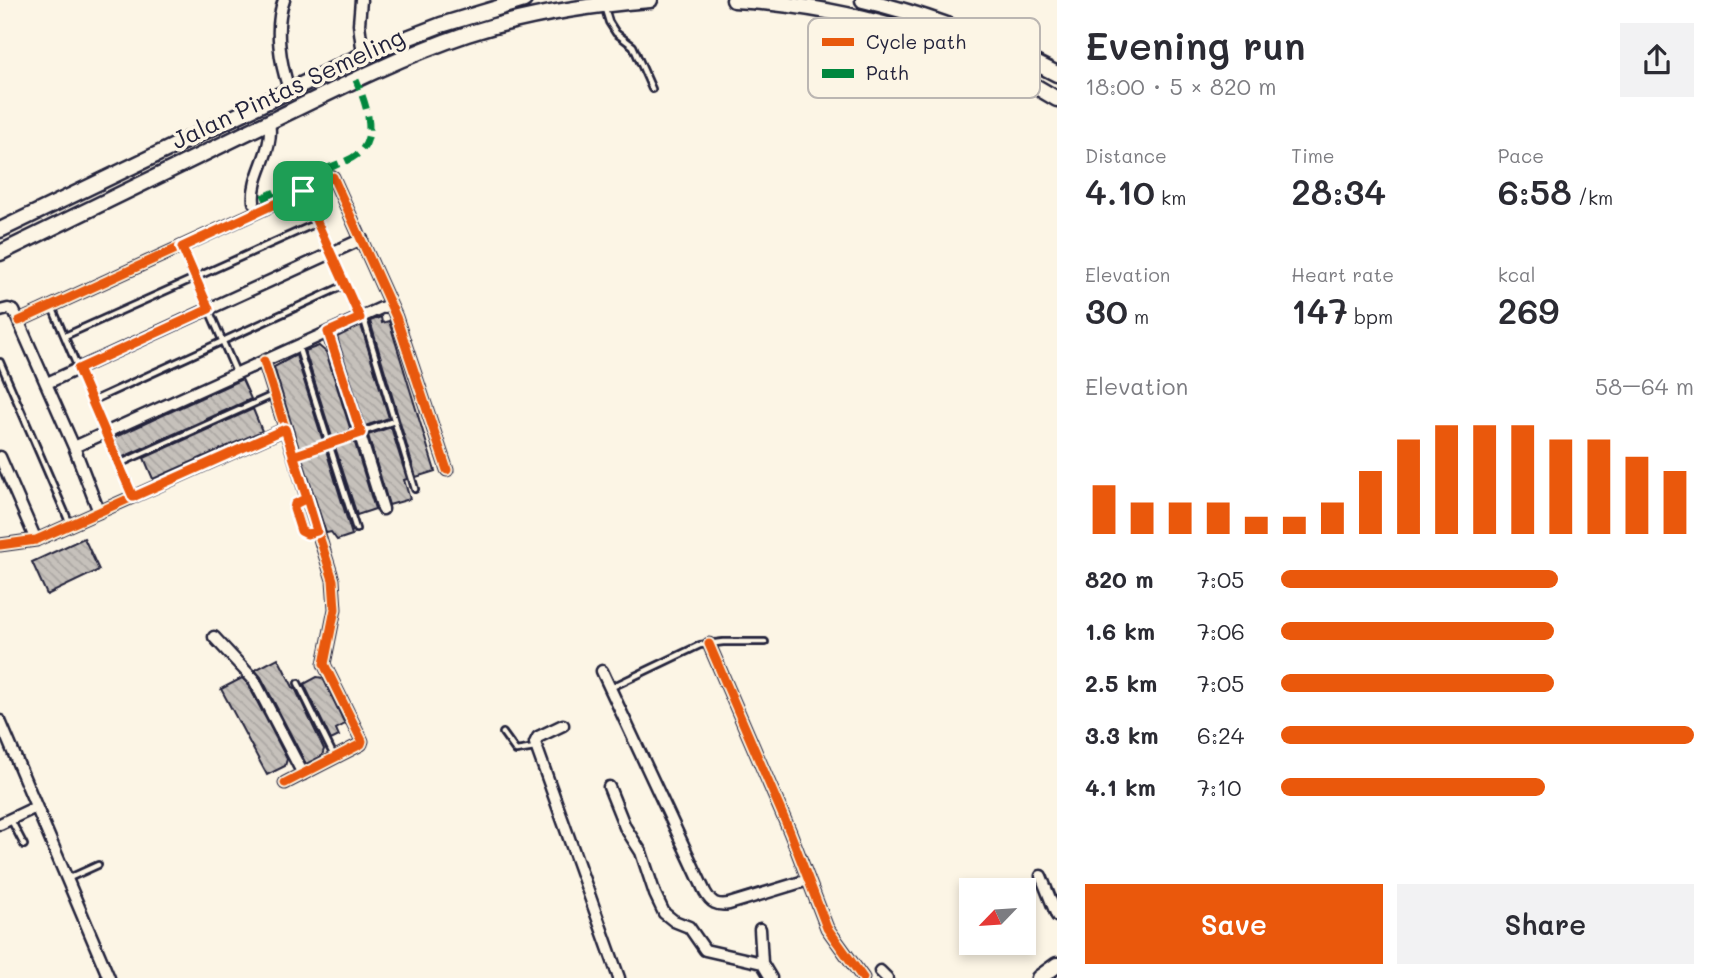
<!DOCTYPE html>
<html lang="en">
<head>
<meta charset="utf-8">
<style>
  :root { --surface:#fff; --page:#f2f2f3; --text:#2b2b33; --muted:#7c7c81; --accent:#ea580c }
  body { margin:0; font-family:Mali,sans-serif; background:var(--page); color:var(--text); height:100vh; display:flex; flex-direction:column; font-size:26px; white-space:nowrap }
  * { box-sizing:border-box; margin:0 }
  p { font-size:23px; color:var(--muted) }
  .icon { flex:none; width:38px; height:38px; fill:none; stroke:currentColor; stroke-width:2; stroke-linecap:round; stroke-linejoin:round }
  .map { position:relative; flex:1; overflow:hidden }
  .side { display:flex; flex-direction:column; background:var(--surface); width:665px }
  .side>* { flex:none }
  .needle { width:46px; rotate:245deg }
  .fabs { position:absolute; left:959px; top:878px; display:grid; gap:14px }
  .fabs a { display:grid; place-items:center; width:77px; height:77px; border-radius:0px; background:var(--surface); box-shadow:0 4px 10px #0003; font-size:35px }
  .pin { position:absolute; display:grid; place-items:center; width:60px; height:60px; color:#fff; margin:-30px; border-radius:14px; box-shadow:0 4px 10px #0006 }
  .round { display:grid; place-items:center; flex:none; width:74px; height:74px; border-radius:0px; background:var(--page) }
  .overview { display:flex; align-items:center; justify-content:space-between; height:119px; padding:0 28px }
  h1 { font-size:38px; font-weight:600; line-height:52px }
  .stats { display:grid; grid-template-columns:repeat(3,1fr); gap:10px; height:119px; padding:7px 28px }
  .stats div { display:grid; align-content:center }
  .stats b { font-size:35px; font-weight:600 }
  .stats small { font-size:19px; font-weight:400 }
  .stats p { font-size:19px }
  .chart { height:196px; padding:14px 28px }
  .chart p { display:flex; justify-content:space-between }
  .chart svg { width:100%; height:126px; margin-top:7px; stroke:var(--accent); stroke-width:6 }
  .action { display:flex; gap:14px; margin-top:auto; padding:14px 28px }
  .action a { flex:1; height:80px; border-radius:0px; background:var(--accent); color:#fff; font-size:28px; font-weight:600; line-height:80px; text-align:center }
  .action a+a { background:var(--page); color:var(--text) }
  ul { padding:0 28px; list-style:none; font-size:23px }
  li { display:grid; grid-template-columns:112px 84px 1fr; align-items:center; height:52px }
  li i { height:18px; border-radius:9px; background:var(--accent) }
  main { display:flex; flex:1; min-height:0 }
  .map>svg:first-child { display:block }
  .building { fill:url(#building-back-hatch); stroke:#22223b; stroke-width:2 }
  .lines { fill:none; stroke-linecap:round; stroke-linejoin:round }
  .lane-casing { stroke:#22223b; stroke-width:10 }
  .street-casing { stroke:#22223b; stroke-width:15 }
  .secondary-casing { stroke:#22223b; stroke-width:19 }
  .lane { stroke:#fcf5e5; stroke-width:4.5 }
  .street { stroke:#fcf5e5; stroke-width:10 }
  .secondary { stroke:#fcf5e5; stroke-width:14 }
  .quiet { stroke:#00873e; stroke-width:7; stroke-dasharray:14 7; stroke-linecap:butt }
  .cycleway-casing { stroke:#fcf5e5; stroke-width:13 }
  .cycleway { stroke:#e8590c; stroke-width:9 }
  .route-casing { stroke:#fff; stroke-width:14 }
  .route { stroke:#ea580c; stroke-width:9 }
  .labels { text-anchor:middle; stroke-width:7; stroke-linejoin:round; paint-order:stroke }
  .street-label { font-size:24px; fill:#22223b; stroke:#fcf5e5 }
  .key { fill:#fcf5e5; stroke:#bbb6b2; stroke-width:2 }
  .key-label { font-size:19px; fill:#22223b }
</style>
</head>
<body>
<main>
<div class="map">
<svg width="1057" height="978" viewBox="0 0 1057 978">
  <defs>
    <pattern id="building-back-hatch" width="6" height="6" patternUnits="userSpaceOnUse" patternTransform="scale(1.75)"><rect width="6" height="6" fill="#c6c1bb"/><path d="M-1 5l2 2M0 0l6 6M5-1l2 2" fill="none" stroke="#aaa6a2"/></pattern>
  </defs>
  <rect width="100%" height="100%" fill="#fcf5e5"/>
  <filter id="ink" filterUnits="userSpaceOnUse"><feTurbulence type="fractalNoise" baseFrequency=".0143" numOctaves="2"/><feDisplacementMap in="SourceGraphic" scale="14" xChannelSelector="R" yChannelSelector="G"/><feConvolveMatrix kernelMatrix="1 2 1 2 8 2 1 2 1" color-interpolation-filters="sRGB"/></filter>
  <g filter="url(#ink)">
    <path class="building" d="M381 317 382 323 389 321 435 471 416 477 370 321Z
      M361 325 389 418 365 426 337 337Z
      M319 346 326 352 351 431 332 437 305 351Z
      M296 355 323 441 299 449 274 367Z
      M242 379 251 399 121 458 113 438Z
      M253 409 262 431 153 479 144 458Z
      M391 427 407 479 404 480 410 499 389 505 368 435Z
      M354 440 375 509 357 515 335 447Z
      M326 450 352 535 337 540 331 532 326 533 302 458Z
      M84 538 99 570 47 595 32 562Z
      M278 658 294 689 295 688 324 749 322 756 306 764 261 677 255 670Z
      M317 677 323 678 345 724 336 729 339 736 331 740 304 684Z
      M242 678 248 684 287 759 285 766 267 775 221 689Z"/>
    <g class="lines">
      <g class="lane-casing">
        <path id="lane" d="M605 9 609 22 616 33 633 46 652 89
          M303 192 360 318
          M182 248 236 372
          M52 307 132 495
          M363 316 415 489
          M65 336 317 223
          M298 346 356 529
          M0 362 70 524
          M92 401 345 285
          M296 455 394 421
          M119 464 273 395
          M306 498 295 504 294 509 301 531 308 534 317 531
          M298 683 335 758
          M610 688 700 645 723 642H765
          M503 733 516 751 535 748
          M11 820 24 845
          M67 879 98 865"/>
      </g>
      <g class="street-casing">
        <path id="street" d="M284 0C274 27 280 63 289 89
          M361 0 359 24 363 55
          M254 202C251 174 275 151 269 122
          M0 311 8 309 14 311 74 447 99 512
          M19 321 333 177 396 317 447 470
          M328 332 383 509
          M264 361 333 580 335 609 324 664 362 741 361 744 285 783
          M47 383 362 239
          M74 447 390 304
          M0 457 36 540
          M0 545 36 540 285 429
          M214 637 254 680 303 774
          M709 644 790 832 827 928 863 978
          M602 671 705 892C711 903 717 906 729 904L808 880
          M0 721 109 978
          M563 725 538 737 535 743 619 978
          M609 787 625 827 641 852 655 894 664 913 674 921 689 927 705 950 762 963 771 978
          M0 824 36 807
          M1041 876 1057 916
          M760 929 762 963
          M880 971 887 978"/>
      </g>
      <g class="secondary-casing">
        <path id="secondary" d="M734 0C847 6 960 39 1057 99
          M863 0C931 16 995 41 1057 74
          M0 230 363 55 441 25 524 0
          M0 253C81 213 163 174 244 134 317 99 390 60 467 34 526 15 588 5 650 0
          M1039 978 1057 965"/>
      </g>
      <use href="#lane" class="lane"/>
      <use href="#street" class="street"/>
      <use href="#secondary" class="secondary"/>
      <path class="quiet" d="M326 169C337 164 353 160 361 151 378 133 364 99 356 80
        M262 198 322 170 329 171 333 177"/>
      <g class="cycleway-casing">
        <path id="cycleway" d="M19 321 333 177 396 317 447 470
          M264 361 333 580 335 609 324 664 362 741 361 744 285 783
          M0 545 36 540 285 429
          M709 644 790 832 827 928 863 978"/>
      </g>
      <use href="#cycleway" class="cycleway"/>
    </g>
  </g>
  <g class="lines" filter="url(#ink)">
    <g class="route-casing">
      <path id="route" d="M303 191 182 247 209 309 78 369 133 497 285 429C296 463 307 497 317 531L307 534 301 531 294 509 295 504 307 498 293 456 361 433 328 332 360 318 303 191"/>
    </g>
    <use href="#route" class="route"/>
  </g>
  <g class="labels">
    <g class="street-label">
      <text transform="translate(288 89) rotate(-25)" y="8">Jalan Pintas Semeling</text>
    </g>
  </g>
  <rect x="808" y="18" width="232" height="80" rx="10" class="key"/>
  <rect x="822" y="38" width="32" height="8" fill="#e8590c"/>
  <rect x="822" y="69" width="32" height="9" fill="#00873e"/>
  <g class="key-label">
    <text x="866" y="49">Cycle path</text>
    <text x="866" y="80">Path</text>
  </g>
</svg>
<div class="fabs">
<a><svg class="needle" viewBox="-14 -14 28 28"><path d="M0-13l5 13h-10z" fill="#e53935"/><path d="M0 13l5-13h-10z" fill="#7c7c81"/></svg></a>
</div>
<div class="pin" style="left:303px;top:191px;background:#1e9e55"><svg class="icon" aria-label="arrive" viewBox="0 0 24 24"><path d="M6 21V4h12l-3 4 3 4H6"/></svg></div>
</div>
<section class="side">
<div class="overview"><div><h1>Evening run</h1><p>18:00 · 5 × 820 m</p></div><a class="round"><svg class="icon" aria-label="share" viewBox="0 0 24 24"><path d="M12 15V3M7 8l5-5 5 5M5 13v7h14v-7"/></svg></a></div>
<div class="stats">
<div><p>Distance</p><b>4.10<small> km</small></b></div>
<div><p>Time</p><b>28:34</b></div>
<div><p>Pace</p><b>6:58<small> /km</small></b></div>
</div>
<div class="stats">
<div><p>Elevation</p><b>30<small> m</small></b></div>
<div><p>Heart rate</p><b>147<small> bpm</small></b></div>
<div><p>kcal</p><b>269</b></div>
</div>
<div class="chart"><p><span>Elevation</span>58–64 m</p>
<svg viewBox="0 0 160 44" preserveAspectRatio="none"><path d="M5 44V27M15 44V33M25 44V33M35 44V33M45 44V38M55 44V38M65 44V33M75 44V22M85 44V11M95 44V6M105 44V6M115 44V6M125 44V11M135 44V11M145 44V17M155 44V22"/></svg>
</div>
<ul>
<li><b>820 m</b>7:05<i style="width:67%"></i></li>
<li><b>1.6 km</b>7:06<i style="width:66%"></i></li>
<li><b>2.5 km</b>7:05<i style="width:66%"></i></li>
<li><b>3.3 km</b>6:24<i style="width:100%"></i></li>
<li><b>4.1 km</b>7:10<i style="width:64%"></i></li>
</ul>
<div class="action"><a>Save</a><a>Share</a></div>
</section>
</main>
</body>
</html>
